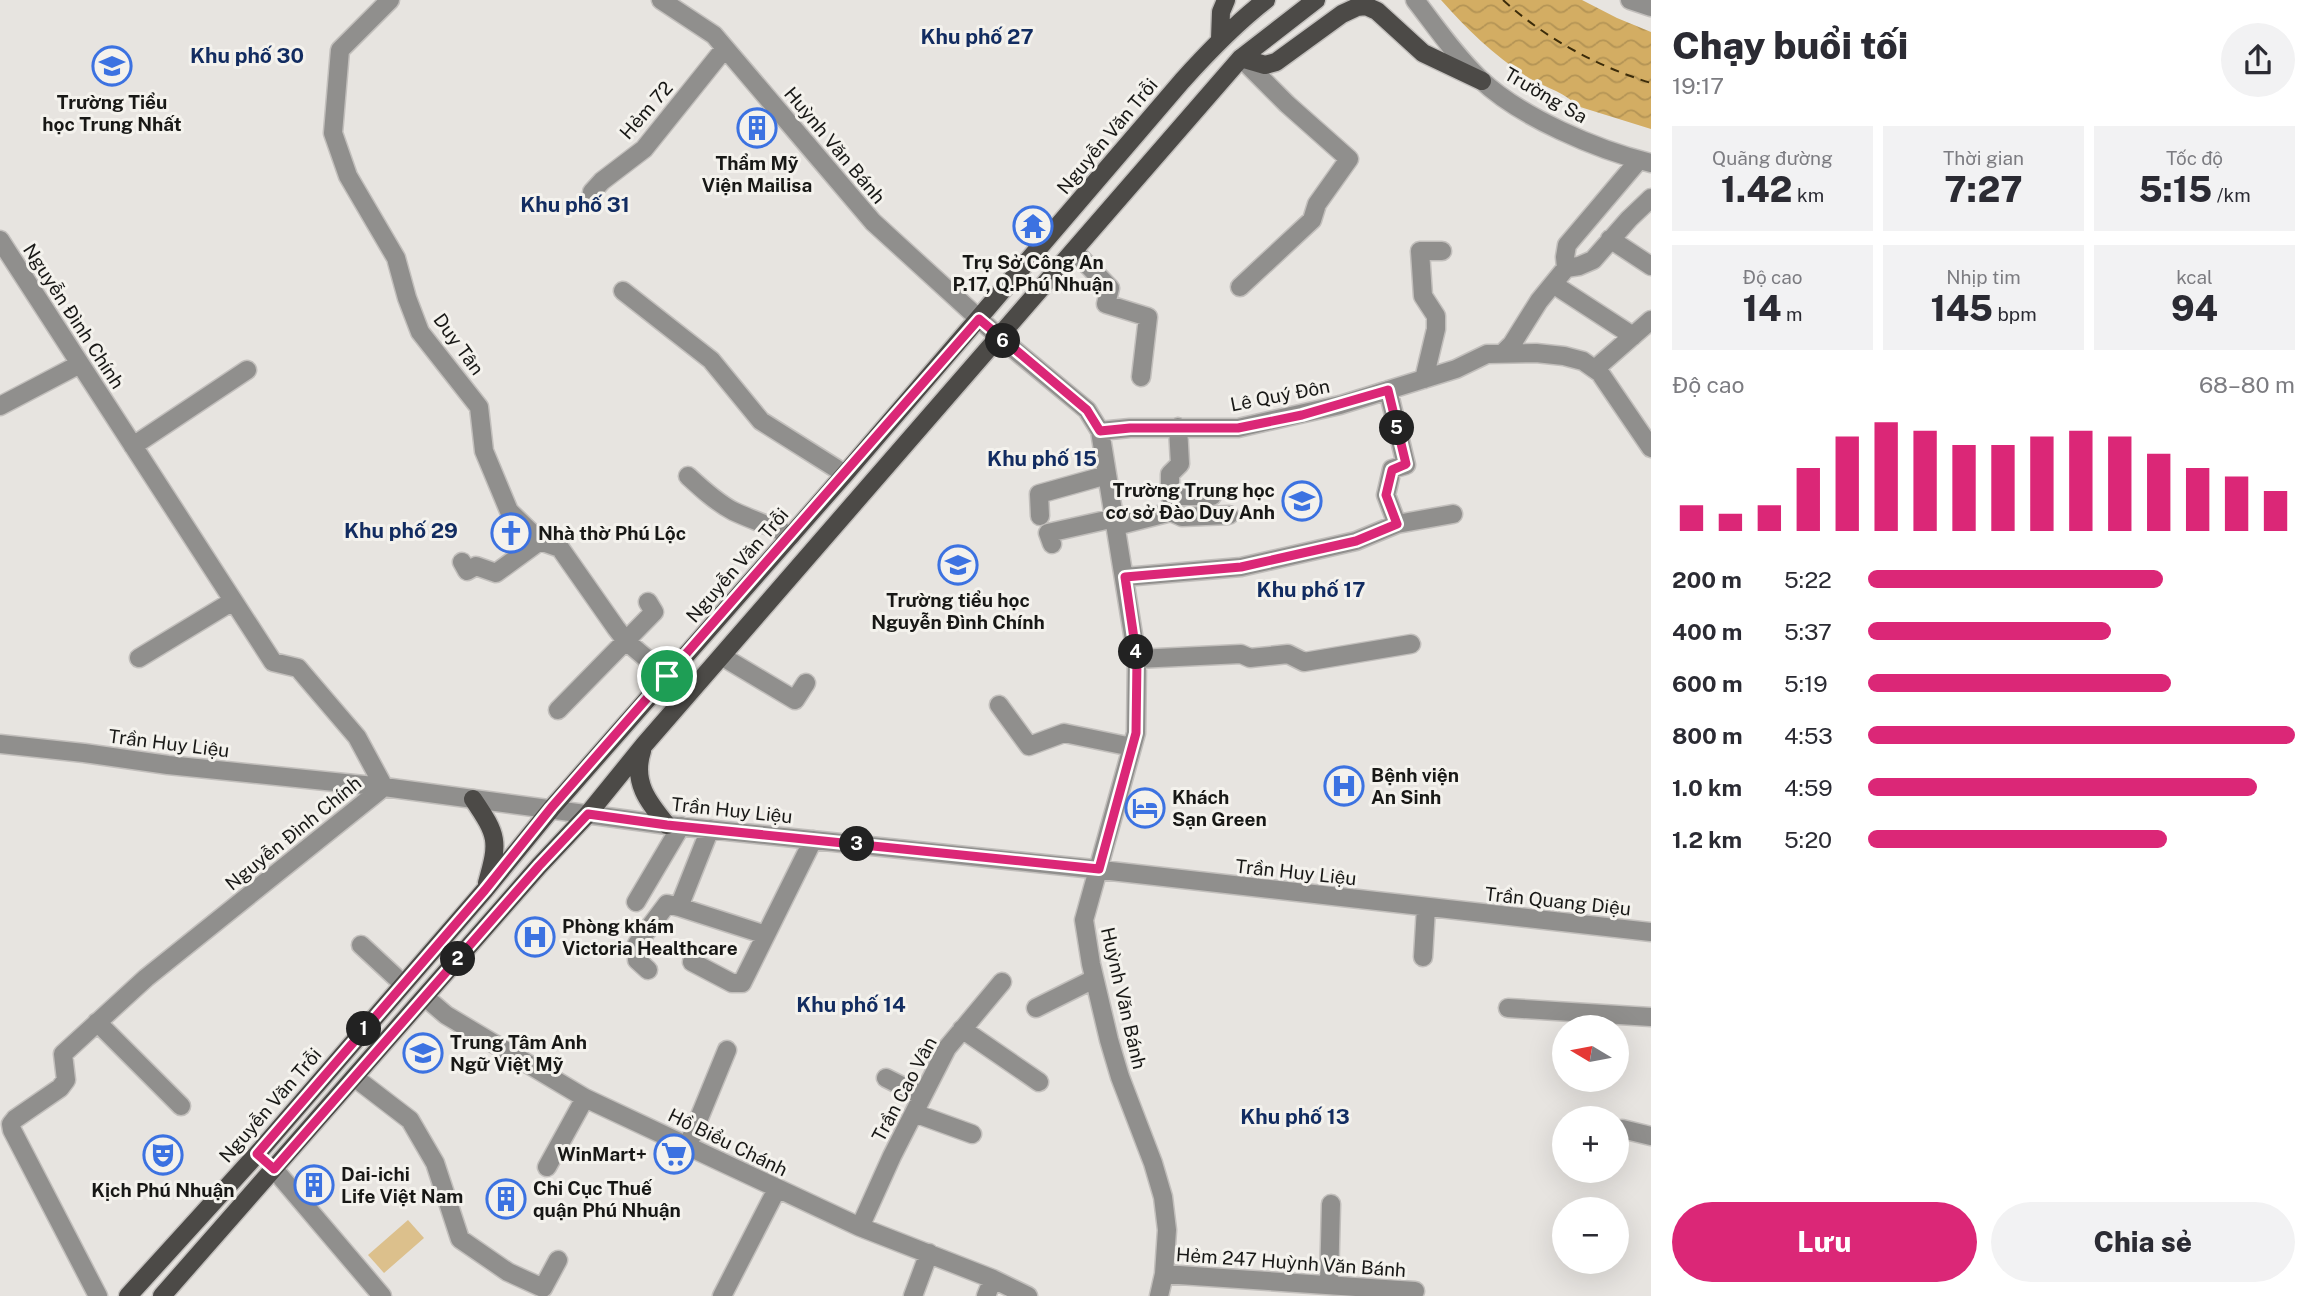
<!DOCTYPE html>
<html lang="vi">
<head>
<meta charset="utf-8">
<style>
  :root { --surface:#fff; --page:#f2f2f3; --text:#2b2b33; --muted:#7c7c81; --accent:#db2777 }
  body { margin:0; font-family:"Public Sans",sans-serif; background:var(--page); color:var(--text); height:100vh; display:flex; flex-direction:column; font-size:26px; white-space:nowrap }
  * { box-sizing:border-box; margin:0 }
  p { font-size:23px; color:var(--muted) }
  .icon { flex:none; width:38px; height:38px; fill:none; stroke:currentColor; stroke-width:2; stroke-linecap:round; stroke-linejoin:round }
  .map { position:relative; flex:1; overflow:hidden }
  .side { display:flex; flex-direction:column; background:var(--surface); width:665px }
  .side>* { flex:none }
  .needle { width:46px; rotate:280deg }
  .fabs { position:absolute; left:1552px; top:1015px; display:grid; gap:14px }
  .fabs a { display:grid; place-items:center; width:77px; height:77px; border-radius:50%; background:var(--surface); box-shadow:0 7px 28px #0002; font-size:35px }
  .pin { position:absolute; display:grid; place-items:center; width:60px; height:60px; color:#fff; margin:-30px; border:4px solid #fff; border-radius:50%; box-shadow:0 2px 7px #0007 }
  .km { position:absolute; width:35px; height:35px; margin:-18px; border-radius:50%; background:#222; color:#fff; font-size:19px; line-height:35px; text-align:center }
  .round { display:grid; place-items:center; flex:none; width:74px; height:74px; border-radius:37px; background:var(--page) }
  .overview { display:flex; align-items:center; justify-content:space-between; height:119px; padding:0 21px }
  h1 { font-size:38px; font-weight:800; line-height:52px }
  .metrics { display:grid; grid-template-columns:repeat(3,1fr); gap:10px; height:119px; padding:7px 21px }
  .metrics div { display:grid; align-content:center; border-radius:0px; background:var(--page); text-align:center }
  .metrics b { font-size:35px; font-weight:800 }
  .metrics small { font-size:19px; font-weight:400 }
  .metrics p { font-size:19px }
  .chart { height:196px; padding:14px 21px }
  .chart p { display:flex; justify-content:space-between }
  .chart svg { width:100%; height:126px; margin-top:7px; stroke:var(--accent); stroke-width:6 }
  .action { display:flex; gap:14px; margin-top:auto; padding:14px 21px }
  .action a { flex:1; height:80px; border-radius:42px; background:var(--accent); color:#fff; font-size:28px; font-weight:800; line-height:80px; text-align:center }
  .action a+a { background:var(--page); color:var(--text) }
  ul { padding:0 21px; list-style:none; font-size:23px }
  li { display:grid; grid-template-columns:112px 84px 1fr; align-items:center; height:52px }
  li i { height:18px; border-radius:9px; background:var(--accent) }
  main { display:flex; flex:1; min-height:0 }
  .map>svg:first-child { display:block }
  .garden { fill:#dcc08c }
  .water { fill:url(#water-waves) }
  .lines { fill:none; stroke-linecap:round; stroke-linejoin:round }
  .ferry { stroke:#3c2c0a; stroke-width:2; stroke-dasharray:9 7; stroke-linecap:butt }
  .minor-casing { stroke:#c2bfbc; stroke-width:21 }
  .major-casing { stroke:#c2bfbc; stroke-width:21 }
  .minor { stroke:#908f8d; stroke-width:18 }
  .major { stroke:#4c4a47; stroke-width:18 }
  .route-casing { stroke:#fff; stroke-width:14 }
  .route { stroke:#db2777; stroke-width:9 }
  .labels { text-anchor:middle; stroke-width:6; stroke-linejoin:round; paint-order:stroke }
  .street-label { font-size:19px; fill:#181816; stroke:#f4f2ed }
  .poi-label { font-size:19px; font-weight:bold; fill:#181816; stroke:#f4f2ed; text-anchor:start }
  .neighbourhood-label { font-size:21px; font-weight:bold; fill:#122c61; stroke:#f4f2ed }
</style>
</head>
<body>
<main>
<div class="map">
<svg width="1651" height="1296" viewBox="0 0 1651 1296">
  <defs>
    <pattern id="water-waves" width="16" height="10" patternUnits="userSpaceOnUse" patternTransform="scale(1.75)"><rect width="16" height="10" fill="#d3ad63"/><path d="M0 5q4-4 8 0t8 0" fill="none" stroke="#b49455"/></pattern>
  </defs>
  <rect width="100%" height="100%" fill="#e7e4e0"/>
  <path class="garden" d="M408 1220 424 1238 384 1273 368 1255Z"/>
  <path class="water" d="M1441 0H1582L1617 18 1651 32V129L1577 106C1564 91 1542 87 1526 76 1493 55 1467 29 1441 0Z"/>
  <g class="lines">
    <path class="ferry" d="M1503 0C1545 38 1596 66 1651 83"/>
    <g class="minor-casing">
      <path id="minor" d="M390 0 340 50 333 133 348 176 396 258 407 298 420 332 479 407 484 451 509 511 540 541 560 548 616 628 626 641 667 676
        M661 0 714 35 873 222 999 337 1087 410 1100 431 1137 659 1136 733 1084 920 1091 964 1109 1040 1120 1077 1153 1163 1163 1197 1167 1230 1164 1274 1159 1296
        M1415 0C1436 27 1455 55 1480 79 1520 117 1597 150 1651 163
        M1630 0 1651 7
        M592 192 602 181 644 149 725 48
        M1610 239 1651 266
        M0 240 273 662 298 668 357 737 384 787
        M1074 251 1110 288 1106 304 1148 317 1141 377
        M1566 268 1565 257 1567 245 1639 160
        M1566 268 1579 266 1593 260 1629 219 1651 198
        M1553 284 1633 336
        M1240 287 1312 220 1317 204 1349 159 1287 104 1241 58
        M623 291 711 360 761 421 845 474
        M1502 354 1512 344 1539 301 1566 268
        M1595 369 1651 320
        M1424 379 1436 329V316L1423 296 1420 251H1442
        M1388 390 1406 465 1392 469 1386 495 1397 524
        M0 406 80 364
        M1178 427 1180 464 1170 474V496H1212
        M1100 431 1130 428H1238L1340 405 1456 369 1487 354 1536 353 1564 356 1583 361 1600 373 1651 448
        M133 446 247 370
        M688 476C701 488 716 502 733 511 752 520 772 526 791 536
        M1040 516 1039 494 1107 475
        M1116 526 1171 512 1182 517 1229 515
        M1052 544 1048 533 1115 518
        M462 562 467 571 476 566 496 573 540 541
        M1125 577 1241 567 1356 541 1397 524 1453 514
        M723 657 795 700 806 683
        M139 658 233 601
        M1137 659 1241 654 1250 658 1288 654 1304 662 1411 644
        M999 705 1029 746 1064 733 1132 747
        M558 710 654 612 648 602
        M0 744 84 753 168 765 384 787 667 825 1084 868 1651 932
        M636 902 681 826
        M679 907 766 935
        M361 945 403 984
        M1423 957 1426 908
        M692 962 732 983H742L813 840
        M648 970 637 960V944L667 904 679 907 710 829
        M425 997 446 1015 585 1098 860 1227 993 1279 1028 1296
        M1036 1008 1094 979
        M1508 1008 1651 1017
        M97 1022 181 1106
        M962 1029 1039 1082
        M354 1077 410 1120 435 1163 460 1239 508 1272 543 1288 558 1260
        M886 1078 922 1096
        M914 1113 972 1134
        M1622 1129 1651 1136
        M688 1145 727 1050
        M547 1167 585 1098
        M274 1169 382 1296
        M860 1227 892 1156 947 1048 1002 982
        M1164 1274 1415 1291
        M1329 1285 1331 1204
        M98 1296 12 1130 11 1124 15 1119 60 1088 66 1080 63 1054 146 978 384 787
        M722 1296 777 1189
        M913 1296 929 1253
        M986 1296 993 1279"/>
    </g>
    <g class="major-casing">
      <path id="major" d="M1220 39 1221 12 1226 0
        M1241 58 1265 65 1276 62 1342 14 1357 7 1366 6 1377 11 1423 53 1482 81
        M642 751C632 782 648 802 667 825
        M473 799C498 836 499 841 487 883
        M128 1296 257 1154 485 890 552 808 845 474 1182 81C1209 51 1235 24 1266 0
        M162 1296 539 866 588 814 644 745 1241 58 1316 0"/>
    </g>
    <use href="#minor" class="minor"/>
    <use href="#major" class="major"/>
  </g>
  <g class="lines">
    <g class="route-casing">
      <path id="route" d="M979 319 1087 410 1100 431 1130 428H1238L1302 415 1388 390 1406 464 1392 470 1386 495 1397 524 1356 541 1241 567 1125 577 1137 659 1136 733 1099 869 667 825 588 814 539 866 274 1169 257 1154 485 890 551 808Z"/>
    </g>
    <use href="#route" class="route"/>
  </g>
  <defs>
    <g id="school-ring" transform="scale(2.0125)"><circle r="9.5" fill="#f4f2ed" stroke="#3c72e1" stroke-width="1.5"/><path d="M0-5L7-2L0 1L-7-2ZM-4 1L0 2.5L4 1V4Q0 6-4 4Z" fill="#3c72e1"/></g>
    <g id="building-ring" transform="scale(2.0125)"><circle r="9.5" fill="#f4f2ed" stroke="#3c72e1" stroke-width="1.5"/><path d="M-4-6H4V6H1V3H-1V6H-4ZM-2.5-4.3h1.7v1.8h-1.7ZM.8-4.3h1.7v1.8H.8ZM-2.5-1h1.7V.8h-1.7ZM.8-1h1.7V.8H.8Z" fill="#3c72e1"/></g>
    <g id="temple-ring" transform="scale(2.0125)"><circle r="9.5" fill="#f4f2ed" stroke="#3c72e1" stroke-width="1.5"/><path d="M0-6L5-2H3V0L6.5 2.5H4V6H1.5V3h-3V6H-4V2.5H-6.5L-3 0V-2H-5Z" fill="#3c72e1"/></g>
    <g id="church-ring" transform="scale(2.0125)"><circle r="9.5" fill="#f4f2ed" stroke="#3c72e1" stroke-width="1.5"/><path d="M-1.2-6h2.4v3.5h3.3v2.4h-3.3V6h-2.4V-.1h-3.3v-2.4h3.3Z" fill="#3c72e1"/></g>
    <g id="hospital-ring" transform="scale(2.0125)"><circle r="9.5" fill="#f4f2ed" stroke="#3c72e1" stroke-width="1.5"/><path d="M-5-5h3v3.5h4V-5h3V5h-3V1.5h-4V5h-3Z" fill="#3c72e1"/></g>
    <g id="hotel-ring" transform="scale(2.0125)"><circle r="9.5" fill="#f4f2ed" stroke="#3c72e1" stroke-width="1.5"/><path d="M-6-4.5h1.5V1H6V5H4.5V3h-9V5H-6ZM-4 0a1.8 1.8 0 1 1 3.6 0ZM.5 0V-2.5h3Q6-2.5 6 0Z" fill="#3c72e1"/></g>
    <g id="supermarket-ring" transform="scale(2.0125)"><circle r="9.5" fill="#f4f2ed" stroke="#3c72e1" stroke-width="1.5"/><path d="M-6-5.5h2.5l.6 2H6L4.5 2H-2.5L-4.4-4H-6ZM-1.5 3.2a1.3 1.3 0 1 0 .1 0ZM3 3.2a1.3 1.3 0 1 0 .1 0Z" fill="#3c72e1"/></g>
    <g id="theatre-ring" transform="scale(2.0125)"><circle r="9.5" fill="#f4f2ed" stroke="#3c72e1" stroke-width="1.5"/><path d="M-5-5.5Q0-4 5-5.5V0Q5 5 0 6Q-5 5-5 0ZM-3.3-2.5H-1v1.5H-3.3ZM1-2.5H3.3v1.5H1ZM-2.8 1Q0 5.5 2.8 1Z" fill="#3c72e1"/></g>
  </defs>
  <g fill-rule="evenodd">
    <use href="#school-ring" x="112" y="66"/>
    <use href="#building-ring" x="757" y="128"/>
    <use href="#temple-ring" x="1033" y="226"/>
    <use href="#school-ring" x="1302" y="501"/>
    <use href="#church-ring" x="511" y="533"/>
    <use href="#school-ring" x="958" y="565"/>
    <use href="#hospital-ring" x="1344" y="786"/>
    <use href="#hotel-ring" x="1145" y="808"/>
    <use href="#hospital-ring" x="535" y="937"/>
    <use href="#school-ring" x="423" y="1053"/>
    <use href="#supermarket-ring" x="674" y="1154"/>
    <use href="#theatre-ring" x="163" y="1155"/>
    <use href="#building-ring" x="314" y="1185"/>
    <use href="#building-ring" x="506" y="1199"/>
  </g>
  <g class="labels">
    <g class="street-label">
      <text transform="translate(1546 95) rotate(30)" y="7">Trường Sa</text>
      <text transform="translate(646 110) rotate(-49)" y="7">Hẻm 72</text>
      <text transform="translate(1107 136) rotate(-50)" y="7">Nguyễn Văn Trỗi</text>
      <text transform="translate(835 145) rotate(50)" y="7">Huỳnh Văn Bánh</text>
      <text transform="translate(74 316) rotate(57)" y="7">Nguyễn Đình Chính</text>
      <text transform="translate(459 344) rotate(54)" y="7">Duy Tân</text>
      <text transform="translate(1280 395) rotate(-11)" y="7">Lê Quý Ðôn</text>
      <text transform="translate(737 565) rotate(-49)" y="7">Nguyễn Văn Trỗi</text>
      <text transform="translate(169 743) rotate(7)" y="7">Trần Huy Liệu</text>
      <text transform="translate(732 810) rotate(6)" y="7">Trần Huy Liệu</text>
      <text transform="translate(293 833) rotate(-39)" y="7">Nguyễn Đình Chính</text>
      <text transform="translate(1296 872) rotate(6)" y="7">Trần Huy Liệu</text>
      <text transform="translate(1558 901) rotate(6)" y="7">Trần Quang Diệu</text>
      <text transform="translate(1124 998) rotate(77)" y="7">Huỳnh Văn Bánh</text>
      <text transform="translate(904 1089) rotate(-62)" y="7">Trần Cao Vân</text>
      <text transform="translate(270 1105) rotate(-49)" y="7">Nguyễn Văn Trỗi</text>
      <text transform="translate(728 1142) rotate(26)" y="7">Hồ Biểu Chánh</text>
      <text transform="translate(1291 1262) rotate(4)" y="7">Hẻm 247 Huỳnh Văn Bánh</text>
    </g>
    <g class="poi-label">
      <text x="112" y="109" text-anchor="middle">Trường Tiểu<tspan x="112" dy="22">học Trung Nhất</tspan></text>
      <text x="757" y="170" text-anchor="middle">Thẩm Mỹ<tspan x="757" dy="22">Viện Mailisa</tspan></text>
      <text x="1033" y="269" text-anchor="middle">Trụ Sở Công An<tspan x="1033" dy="22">P.17, Q.Phú Nhuận</tspan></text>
      <text x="1275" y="497" text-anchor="end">Trường Trung học<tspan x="1275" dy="22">cơ sở Đào Duy Anh</tspan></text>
      <text x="538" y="540">Nhà thờ Phú Lộc</text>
      <text x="958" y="607" text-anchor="middle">Trường tiểu học<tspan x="958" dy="22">Nguyễn Đình Chính</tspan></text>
      <text x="1371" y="782">Bệnh viện<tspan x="1371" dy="22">An Sinh</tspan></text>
      <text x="1172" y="804">Khách<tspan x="1172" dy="22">Sạn Green</tspan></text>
      <text x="562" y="933">Phòng khám<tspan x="562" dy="22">Victoria Healthcare</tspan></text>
      <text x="450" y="1049">Trung Tâm Anh<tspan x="450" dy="22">Ngữ Việt Mỹ</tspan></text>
      <text x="647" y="1161" text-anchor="end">WinMart+</text>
      <text x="341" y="1181">Dai-ichi<tspan x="341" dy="22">Life Việt Nam</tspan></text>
      <text x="533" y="1195">Chi Cục Thuế<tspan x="533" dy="22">quận Phú Nhuận</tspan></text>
      <text x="163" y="1197" text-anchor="middle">Kịch Phú Nhuận</text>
    </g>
    <g class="neighbourhood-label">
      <text x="977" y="44">Khu phố 27</text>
      <text x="247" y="63">Khu phố 30</text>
      <text x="575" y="212">Khu phố 31</text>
      <text x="1042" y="466">Khu phố 15</text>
      <text x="401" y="538">Khu phố 29</text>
      <text x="1311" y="597">Khu phố 17</text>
      <text x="851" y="1012">Khu phố 14</text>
      <text x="1295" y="1124">Khu phố 13</text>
    </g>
  </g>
</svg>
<div class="fabs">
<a><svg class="needle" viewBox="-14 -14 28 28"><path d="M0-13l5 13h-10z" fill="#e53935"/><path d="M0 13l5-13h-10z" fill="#7c7c81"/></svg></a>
<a>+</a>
<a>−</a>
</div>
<div class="pin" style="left:667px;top:676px;background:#1e9e55"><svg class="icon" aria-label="arrive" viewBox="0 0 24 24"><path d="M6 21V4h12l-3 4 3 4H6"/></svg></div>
<b class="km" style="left:364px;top:1029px">1</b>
<b class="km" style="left:458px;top:959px">2</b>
<b class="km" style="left:857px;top:844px">3</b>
<b class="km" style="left:1136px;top:652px">4</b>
<b class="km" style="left:1397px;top:428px">5</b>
<b class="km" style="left:1003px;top:341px">6</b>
</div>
<section class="side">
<div class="overview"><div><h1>Chạy buổi tối</h1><p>19:17</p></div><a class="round"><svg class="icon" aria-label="share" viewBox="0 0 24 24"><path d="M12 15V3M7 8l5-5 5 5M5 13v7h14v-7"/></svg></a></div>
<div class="metrics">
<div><p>Quãng đường</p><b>1.42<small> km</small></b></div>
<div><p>Thời gian</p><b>7:27</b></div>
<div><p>Tốc độ</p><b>5:15<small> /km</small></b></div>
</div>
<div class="metrics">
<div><p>Độ cao</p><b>14<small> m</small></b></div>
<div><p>Nhịp tim</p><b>145<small> bpm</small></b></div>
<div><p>kcal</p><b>94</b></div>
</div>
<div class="chart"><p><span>Độ cao</span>68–80 m</p>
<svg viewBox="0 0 160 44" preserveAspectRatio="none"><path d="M5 44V35M15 44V38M25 44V35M35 44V22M45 44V11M55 44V6M65 44V9M75 44V14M85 44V14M95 44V11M105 44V9M115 44V11M125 44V17M135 44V22M145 44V25M155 44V30"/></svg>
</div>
<ul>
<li><b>200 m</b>5:22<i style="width:69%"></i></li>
<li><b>400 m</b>5:37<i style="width:57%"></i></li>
<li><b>600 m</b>5:19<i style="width:71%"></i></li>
<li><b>800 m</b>4:53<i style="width:100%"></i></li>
<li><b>1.0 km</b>4:59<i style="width:91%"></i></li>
<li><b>1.2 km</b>5:20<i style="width:70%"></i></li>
</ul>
<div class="action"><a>Lưu</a><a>Chia sẻ</a></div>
</section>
</main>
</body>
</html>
